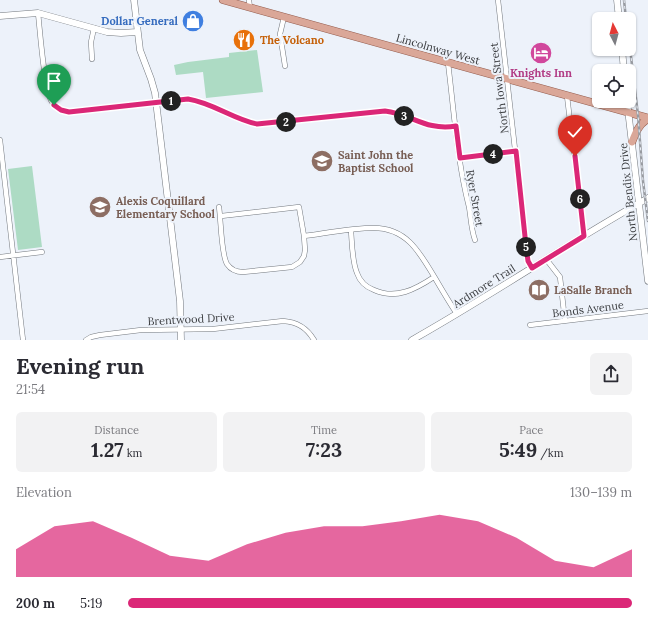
<!DOCTYPE html>
<html lang="en">
<head>
<meta charset="utf-8">
<style>
  :root { --surface:#fff; --page:#f2f2f3; --text:#2b2b33; --muted:#7c7c81; --accent:#db2777 }
  body { margin:0; font-family:Lora,serif; background:var(--page); color:var(--text); height:100vh; display:flex; flex-direction:column; font-size:15px; white-space:nowrap }
  * { box-sizing:border-box; margin:0 }
  p { font-size:13px; color:var(--muted) }
  .icon { flex:none; width:22px; height:22px; fill:none; stroke:currentColor; stroke-width:2; stroke-linecap:round; stroke-linejoin:round }
  .map { position:relative; height:340px; overflow:hidden }
  .details { display:flex; flex-direction:column; background:var(--surface); flex:1 }
  .details>* { flex:none }
  .needle { width:26px; rotate:354deg }
  .controls { position:absolute; left:592px; top:12px; display:grid; gap:8px }
  .controls a { display:grid; place-items:center; width:44px; height:44px; border-radius:6px; background:var(--surface); box-shadow:0 1px 3px #0004; font-size:20px }
  .pin { position:absolute; display:grid; place-items:center; width:34px; height:34px; color:#fff; margin:-41px -17px; border-radius:50% 50% 50% 0; rotate:-45deg; box-shadow:0 0 4px #0007 }
  .pin .icon { rotate:45deg }
  .km { position:absolute; width:20px; height:20px; margin:-10px; border-radius:50%; background:#222; color:#fff; font-size:11px; line-height:20px; text-align:center }
  .round { display:grid; place-items:center; flex:none; width:42px; height:42px; border-radius:6px; background:var(--page) }
  .summary { display:flex; align-items:center; justify-content:space-between; height:68px; padding:0 16px }
  h1 { font-size:22px; font-weight:700; line-height:30px }
  .metrics { display:grid; grid-template-columns:repeat(3,1fr); gap:6px; height:68px; padding:4px 16px }
  .metrics div { display:grid; align-content:center; border-radius:6px; background:var(--page); text-align:center }
  .metrics b { font-size:20px; font-weight:700 }
  .metrics small { font-size:11px; font-weight:400 }
  .metrics p { font-size:11px }
  .chart { height:112px; padding:8px 16px }
  .chart p { display:flex; justify-content:space-between }
  .chart svg { width:100%; height:72px; margin-top:4px; fill:var(--accent); opacity:.7 }
  ul { padding:0 16px; list-style:none; font-size:13px }
  li { display:grid; grid-template-columns:64px 48px 1fr; align-items:center; height:30px }
  li i { height:10px; border-radius:5px; background:var(--accent) }
  .map>svg:first-child { display:block }
  .green { fill:#addbc4 }
  .lines { fill:none; stroke-linecap:round; stroke-linejoin:round }
  .minor-casing { stroke:#73787e; stroke-width:5.5 }
  .tertiary-casing { stroke:#73787e; stroke-width:7 }
  .primary-casing { stroke:#935c4d; stroke-width:8 }
  .minor { stroke:#fff; stroke-width:4.5 }
  .tertiary { stroke:#fff; stroke-width:6 }
  .primary { stroke:#daa798; stroke-width:7 }
  .rail-casing { stroke:#989ba1; stroke-width:2.5 }
  .rail { stroke:#edf2fa; stroke-width:1; stroke-dasharray:3; stroke-linecap:butt }
  .route-casing { stroke:#fff; stroke-width:8 }
  .route { stroke:#db2777; stroke-width:5 }
  .labels { text-anchor:middle; stroke-width:4; stroke-linejoin:round; paint-order:stroke }
  .shop-label { font-size:11px; font-weight:bold; fill:#366cbe; stroke:#edf2fa; text-anchor:end }
  .food-label { font-size:11px; font-weight:bold; fill:#c56008; stroke:#edf2fa; text-anchor:start }
  .street-label { font-size:11px; fill:#3b3d40; stroke:#edf2fa }
  .hotel-label { font-size:11px; font-weight:bold; fill:#b23c85; stroke:#edf2fa }
  .education-label { font-size:11px; font-weight:bold; fill:#785e54; stroke:#edf2fa; text-anchor:start }
</style>
</head>
<body>
<div class="map">
<svg width="648" height="340" viewBox="0 0 648 340">
  <rect width="100%" height="100%" fill="#edf2fa"/>
  <path class="green" d="M257 50 263 92 206 98 203 72 176 75 174 65 188 62 229 57V53Z
    M32 166 42 247 18 250 8 169Z"/>
  <g class="lines">
    <g class="minor-casing">
      <path id="minor" d="M249 0 250 8
        M498 0 526 246 528 261 533 268
        M38 13C40 30 44 90 52 102 57 109 65 112 73 112L188 99C213 103 233 120 257 124L385 111C413 114 425 131 456 126
        M284 17 280 34 285 66
        M92 59 91 42 94 28
        M448 63C454 111 457 160 469 207 471 218 471 229 475 240
        M567 96 584 236
        M0 140 23 340
        M460 158 516 151
        M219 207C221 220 221 254 227 264 231 270 237 272 243 272L292 267 300 262 304 256 305 250 304 236 299 207 221 216
        M351 230C352 244 352 261 357 273 360 282 366 287 374 290 396 300 416 289 434 277
        M304 236C327 233 351 228 374 228 407 228 420 253 435 278 442 290 449 302 457 314
        M0 257 42 252
        M546 259 560 277 565 321
        M530 325 648 311
        M86 340 91 337 100 335 141 330 213 329 283 321C298 322 307 328 314 340"/>
    </g>
    <g class="tertiary-casing">
      <path id="tertiary" d="M134 0 140 50 151 79 155 93 180 301 181 340
        M617 0 619 19
        M0 16 38 13 107 32 121 33 137 32
        M622 49 624 71
        M627 101 648 281
        M412 340C492 295 568 243 648 198"/>
    </g>
    <g class="primary-casing">
      <path id="primary" d="M223 0 648 118
        M632 142C636 132 639 124 648 119"/>
    </g>
    <use href="#minor" class="minor"/>
    <use href="#tertiary" class="tertiary"/>
    <use href="#primary" class="primary"/>
    <g class="rail-casing">
      <path id="rail" d="M624 0 626 19
        M629 40 638 115 643 181 648 221"/>
    </g>
    <use href="#rail" class="rail"/>
  </g>
  <g class="lines">
    <g class="route-casing">
      <path id="route" d="M54 105 61 110 69 112 188 99C213 103 233 119 257 124L385 111C412 114 425 131 456 126L460 158 516 151 526 246 528 261 532 268 584 236 575 156"/>
    </g>
    <use href="#route" class="route"/>
  </g>
  <defs>
    <g id="shop-disc" transform="scale(1.15)"><circle r="9.5" fill="#3f7fe0" stroke="#edf2fa"/><path d="M-5-2.5h2.3a2.7 3.5 0 0 1 5.4 0H5L5.5 6h-11ZM-1.5-2.5h3a1.5 2.3 0 0 0-3 0Z" fill="#fff"/></g>
    <g id="restaurant-disc" transform="scale(1.15)"><circle r="9.5" fill="#e8710a" stroke="#edf2fa"/><path d="M-5-6h1v4h1v-4h1v4h1v-4h1v5L-1.5 .5V6h-2V.5L-5-1ZM5-6V6H3V1.5H1.5Q1.5-4 5-6Z" fill="#fff"/></g>
    <g id="hotel-disc" transform="scale(1.15)"><circle r="9.5" fill="#d1479c" stroke="#edf2fa"/><path d="M-6-4.5h1.5V1H6V5H4.5V3h-9V5H-6ZM-4 0a1.8 1.8 0 1 1 3.6 0ZM.5 0V-2.5h3Q6-2.5 6 0Z" fill="#fff"/></g>
    <g id="school-disc" transform="scale(1.15)"><circle r="9.5" fill="#8d6e63" stroke="#edf2fa"/><path d="M0-5L7-2L0 1L-7-2ZM-4 1L0 2.5L4 1V4Q0 6-4 4Z" fill="#fff"/></g>
    <g id="library-disc" transform="scale(1.15)"><circle r="9.5" fill="#8d6e63" stroke="#edf2fa"/><path d="M-6-4Q-3-5.5-.7-3.5V5Q-3 3-6 4ZM6-4Q3-5.5 .7-3.5V5Q3 3 6 4Z" fill="#fff"/></g>
  </defs>
  <g fill-rule="evenodd">
    <use href="#shop-disc" x="193" y="21"/>
    <use href="#restaurant-disc" x="244" y="40"/>
    <use href="#hotel-disc" x="541" y="53"/>
    <use href="#school-disc" x="322" y="161"/>
    <use href="#school-disc" x="100" y="207"/>
    <use href="#library-disc" x="539" y="290"/>
  </g>
  <g class="labels">
    <g class="shop-label">
      <text x="178" y="25">Dollar General</text>
    </g>
    <g class="food-label">
      <text x="260" y="44">The Volcano</text>
    </g>
    <g class="street-label">
      <text transform="translate(438 49) rotate(16)" y="4">Lincolnway West</text>
      <text transform="translate(499 88) rotate(-97)" y="4">North Iowa Street</text>
      <text transform="translate(628 192) rotate(-96)" y="4">North Bendix Drive</text>
      <text transform="translate(475 198) rotate(80)" y="4">Ryer Street</text>
      <text transform="translate(484 286) rotate(-32)" y="4">Ardmore Trail</text>
      <text transform="translate(588 309) rotate(-7)" y="4">Bonds Avenue</text>
      <text transform="translate(191 319) rotate(-3)" y="4">Brentwood Drive</text>
    </g>
    <g class="hotel-label">
      <text x="541" y="77">Knights Inn</text>
    </g>
    <g class="education-label">
      <text x="338" y="159">Saint John the<tspan x="338" dy="13">Baptist School</tspan></text>
      <text x="116" y="205">Alexis Coquillard<tspan x="116" dy="13">Elementary School</tspan></text>
      <text x="554" y="294">LaSalle Branch</text>
    </g>
  </g>
</svg>
<div class="controls">
<a><svg class="needle" viewBox="-14 -14 28 28"><path d="M0-13l5 13h-10z" fill="#e53935"/><path d="M0 13l5-13h-10z" fill="#7c7c81"/></svg></a>
<a><svg class="icon" aria-label="locate" viewBox="0 0 24 24"><circle cx="12" cy="12" r="6"/><path d="M12 2v4M12 18v4M2 12h4M18 12h4"/></svg></a>
</div>
<div class="pin" style="left:54px;top:105px;background:#1e9e55"><svg class="icon" aria-label="arrive" viewBox="0 0 24 24"><path d="M6 21V4h12l-3 4 3 4H6"/></svg></div>
<div class="pin" style="left:575px;top:156px;background:#d93025"><svg class="icon" aria-label="check" viewBox="0 0 24 24"><path d="M5 12l5 5 9-10"/></svg></div>
<b class="km" style="left:171px;top:101px">1</b>
<b class="km" style="left:286px;top:122px">2</b>
<b class="km" style="left:404px;top:116px">3</b>
<b class="km" style="left:493px;top:154px">4</b>
<b class="km" style="left:526px;top:247px">5</b>
<b class="km" style="left:580px;top:199px">6</b>
</div>
<section class="details">
<div class="summary"><div><h1>Evening run</h1><p>21:54</p></div><a class="round"><svg class="icon" aria-label="share" viewBox="0 0 24 24"><path d="M12 15V3M7 8l5-5 5 5M5 13v7h14v-7"/></svg></a></div>
<div class="metrics">
<div><p>Distance</p><b>1.27<small> km</small></b></div>
<div><p>Time</p><b>7:23</b></div>
<div><p>Pace</p><b>5:49<small> /km</small></b></div>
</div>
<div class="chart"><p><span>Elevation</span>130–139 m</p>
<svg viewBox="0 0 160 44" preserveAspectRatio="none"><path d="M0 44V27L10 13L20 10L30 20L40 31L50 34L60 24L70 17L80 13L90 13L100 10L110 6L120 10L130 20L140 34L150 38L160 27V44z"/></svg>
</div>
<ul>
<li><b>200 m</b>5:19<i style="width:100%"></i></li>
</ul>
</section>
</body>
</html>
